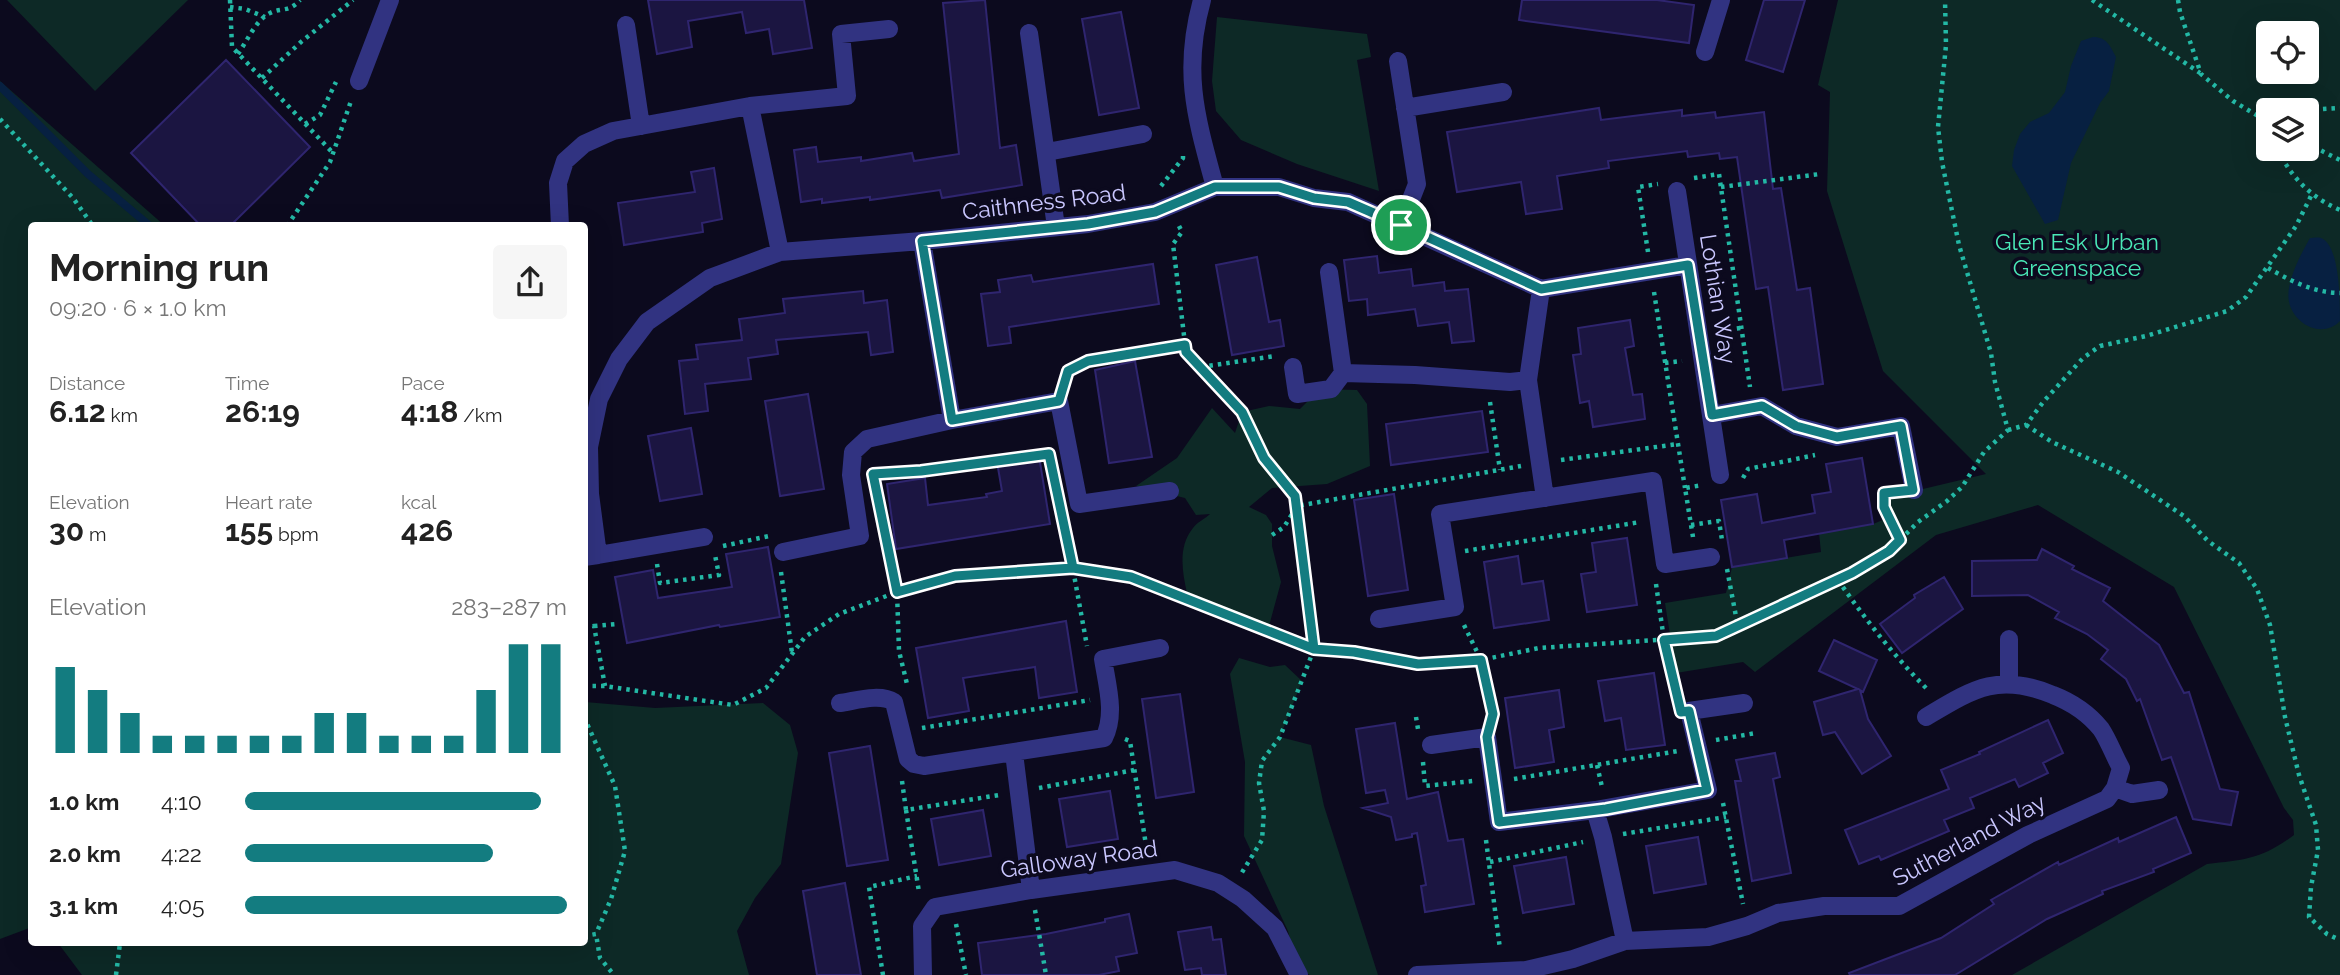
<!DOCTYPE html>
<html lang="en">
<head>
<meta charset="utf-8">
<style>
  :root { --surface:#fff; --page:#f6f6f6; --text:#222; --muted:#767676; --accent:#137c80 }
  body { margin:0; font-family:Raleway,sans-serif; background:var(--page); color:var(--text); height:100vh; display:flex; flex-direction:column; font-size:26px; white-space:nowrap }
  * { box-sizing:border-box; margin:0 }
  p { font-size:23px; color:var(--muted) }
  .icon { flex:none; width:38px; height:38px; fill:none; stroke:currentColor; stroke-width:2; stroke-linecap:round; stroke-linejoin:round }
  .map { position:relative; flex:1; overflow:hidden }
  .panel { position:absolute; left:28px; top:222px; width:560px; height:724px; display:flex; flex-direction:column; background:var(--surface); border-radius:7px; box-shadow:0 7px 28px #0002 }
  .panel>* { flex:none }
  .controls { position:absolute; left:2256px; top:21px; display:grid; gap:14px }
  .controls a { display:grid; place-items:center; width:63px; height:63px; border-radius:7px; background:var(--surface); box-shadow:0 7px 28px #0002; font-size:35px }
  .pin { position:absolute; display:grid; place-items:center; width:60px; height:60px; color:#fff; margin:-30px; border:4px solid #fff; border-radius:50%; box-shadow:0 2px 7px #0007 }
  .round { display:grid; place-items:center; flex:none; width:74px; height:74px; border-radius:7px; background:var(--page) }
  .summary { display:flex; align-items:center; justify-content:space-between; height:119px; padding:0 21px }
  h1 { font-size:38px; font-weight:700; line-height:52px }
  .stats { display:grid; grid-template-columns:repeat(3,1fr); gap:10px; height:119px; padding:7px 21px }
  .stats div { display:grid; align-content:center }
  .stats b { font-size:30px; font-weight:700 }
  .stats small { font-size:19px; font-weight:400 }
  .stats p { font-size:19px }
  .chart { height:196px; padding:14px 21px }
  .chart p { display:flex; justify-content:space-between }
  .chart svg { width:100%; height:126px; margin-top:7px; stroke:var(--accent); stroke-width:6 }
  ul { padding:0 21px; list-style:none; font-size:23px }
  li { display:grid; grid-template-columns:112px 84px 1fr; align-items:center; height:52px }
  li i { height:18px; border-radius:9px; background:var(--accent) }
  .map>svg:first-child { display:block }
  .green { fill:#0d2926; fill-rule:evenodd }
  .water { fill:#072041 }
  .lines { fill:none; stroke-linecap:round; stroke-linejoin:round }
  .stream { stroke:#072041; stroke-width:8 }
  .building { fill:#1b1541; stroke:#2f256f; stroke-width:2 }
  .path { stroke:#23b8a5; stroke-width:4.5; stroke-dasharray:3.5 5; stroke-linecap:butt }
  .minor { stroke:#313381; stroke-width:18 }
  .route-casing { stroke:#fff; stroke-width:14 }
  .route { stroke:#137c80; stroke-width:9 }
  .labels { text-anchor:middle; stroke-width:7; stroke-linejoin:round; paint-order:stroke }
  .street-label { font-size:23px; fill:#cac7ff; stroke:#0c0a1e }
  .park-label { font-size:23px; fill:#4ae8b7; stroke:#0c0a1e }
</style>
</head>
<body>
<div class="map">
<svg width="2340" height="975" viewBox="0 0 2340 975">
  <rect width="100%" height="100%" fill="#0c0a1e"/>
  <path class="green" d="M7 0H188L95 91Z
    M1838 0H2340V975H2012L2207 864C2245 860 2262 859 2294 835L2293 820 2284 808 2174 587 2038 505 1936 535 1755 672 1743 662 1676 673 1665 603 1726 593 1732 567 1821 552 1819 533 1873 524 1895 515 1885 498 1986 474 1883 371 1827 191 1830 92 1818 85ZM2268 33H2306V72H2268ZM2268 110H2306V149H2268Z
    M1217 17 1367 34 1371 57 1357 60 1379 191 1297 164 1241 140 1216 111 1212 81Z
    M0 81 165 226H32V927L0 939Z
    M1320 389 1357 390 1367 404 1370 466 1327 484 1272 488 1249 507 1266 515 1272 524V546L1281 582 1269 626 1187 593C1182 571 1178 546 1193 528 1197 522 1205 519 1210 514L1196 515 1185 498 1136 486 1177 458 1212 408 1235 433 1242 412 1269 406 1300 409Z
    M1239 658 1270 667 1285 665 1302 681 1280 737 1311 745 1324 806 1378 975H1310L1297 969 1288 931 1244 836 1245 762 1230 674Z
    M585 702 655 708 763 703 790 725 798 753 781 864 755 898 737 931 749 975H82L58 943H584Z"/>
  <path class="water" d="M2093 37C2107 37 2110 46 2116 57L2109 91 2100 103 2071 163 2058 220 2045 224 2012 166 2014 150 2020 134 2030 122 2049 113 2065 92 2071 66 2081 41Z
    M2310 238C2313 238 2317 237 2321 238 2340 245 2340 301 2340 321 2323 339 2294 325 2289 302 2285 283 2301 254 2310 238Z"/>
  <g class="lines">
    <path class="stream" d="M0 86 88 174 150 226"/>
  </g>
  <path class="building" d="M648 0H804L812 48 773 54 769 29 746 33 742 12 688 21 692 47 657 54Z
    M985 0 1000 148 1016 145 1022 185 942 198 940 190 870 200V197L822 203V199L801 202 794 150 816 147 818 162 861 157V161L912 153 914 161 959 154 943 3Z
    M1522 0H1657L1694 5 1689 43 1519 20Z
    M1764 0H1805L1783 72 1746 60Z
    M1121 12 1139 108 1099 115 1082 19Z
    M226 60 310 147 230 226H201L131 153Z
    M1599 108 1601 120 1682 110V116L1715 112 1716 118 1764 112 1773 189 1781 188 1797 290 1810 288 1823 384 1783 390 1768 287 1756 289 1737 157 1720 159 1719 153 1688 157 1687 151 1608 161 1609 168 1557 176 1562 209 1526 214 1521 182 1457 192 1447 132Z
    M714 168 722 219 702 223 703 232 624 245 618 203 695 192 691 172Z
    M1377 256 1379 273 1411 269 1413 286 1444 282 1445 291 1468 289 1474 341 1452 343 1449 322 1418 326 1415 309 1368 315 1367 299 1349 301 1344 260Z
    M1257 257 1269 322 1280 320 1284 346 1232 355 1216 265Z
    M1153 264 1159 304 1009 327 1011 343 988 346 981 294 1000 292 998 280 1031 275 1033 282Z
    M863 291 864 303 887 300 893 352 871 355 868 332 776 340 778 354 748 358 751 379 705 384 708 411 685 414 679 361 698 359 696 345 742 340 739 319 785 313 783 299Z
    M1630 320 1634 346 1625 348 1633 395 1642 394 1645 419 1593 427 1589 401 1580 403 1573 355 1581 354 1578 328Z
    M1135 361 1152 457 1109 463 1095 370Z
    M808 394 824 489 780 496 765 401Z
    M1482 411 1488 452 1391 465 1386 424Z
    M691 428 702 494 660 501 648 436Z
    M1039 456 1050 524 896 549 887 484 925 478 928 505 987 497 986 494 1002 491 997 462Z
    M1862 458 1873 524 1784 540 1787 558 1732 567 1721 500 1757 494 1762 523 1815 513 1812 495 1831 492 1826 464Z
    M1394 494 1408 590 1368 596 1354 500Z
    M1627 538 1637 605 1587 612 1581 574 1596 572 1592 543Z
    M768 547 780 617 720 627 719 625 627 643 615 577 653 570 658 598 732 587 726 554Z
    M2042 549 2074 566 2072 569 2110 588 2103 601 2159 645 2184 693 2189 692 2220 789 2238 792 2231 825 2193 819 2171 757 2162 760 2140 699 2137 701 2126 679 2101 659 2108 650 2087 634 2055 618 2059 612 2028 595 1972 596V561L2037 560Z
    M1518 556 1522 584 1543 581 1549 620 1494 628 1484 562Z
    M1944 577 1963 609 1902 653 1880 624 1915 598 1914 595Z
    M1066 621 1077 692 1039 698 1035 667 963 678 969 711 928 718 916 648Z
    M1834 640 1877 660 1863 692 1860 690 1868 719 1891 756 1862 774 1835 732 1823 735 1814 702 1858 689 1819 671Z
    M1654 673 1665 745 1626 750 1621 718 1605 721 1598 681Z
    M1559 690 1564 727 1549 730 1554 762 1515 768 1505 698Z
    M1180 694 1194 792 1156 798 1142 699Z
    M2048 720 2063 753 2043 763 2048 773 2019 787 2015 779 1970 798 1974 808 1944 820 1949 831 1881 860 1879 856 1859 864 1845 830 1949 789 1941 770 1980 754 1979 752Z
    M1395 723 1407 799 1438 792 1448 841 1463 839 1474 904 1425 912 1421 886 1426 885 1417 833 1412 834V837L1396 840 1391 817 1363 808 1388 803 1385 790 1366 793 1356 729Z
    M870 746 888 860 847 866 829 753Z
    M1775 753 1780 777 1773 779 1791 873 1752 881 1735 781H1741L1736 760Z
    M1110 791 1118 839 1067 847 1059 799Z
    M983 810 991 856 939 865 931 819Z
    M2176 817 2191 853 2153 869 2154 872 2102 891 2103 894 2047 919 1955 975H1850L1849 973 1941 938 1994 904 1991 900 2058 862 2059 865 2118 838 2119 842Z
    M1698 837 1706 884 1654 893 1646 846Z
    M1566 857 1574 904 1523 913 1514 866Z
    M845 883 861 975H817L803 891Z
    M1129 914 1137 953 1116 957 1119 971 1099 975H982L978 943 1046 934 1105 922V919Z
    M1211 927 1213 940 1221 939 1226 975H1202L1201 968 1185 970 1178 932Z"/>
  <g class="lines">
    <path class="path" d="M230 0 232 47 333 153
      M2092 0 2200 73
      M2178 0 2180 12 2201 74 2233 101 2268 122
      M230 7 245 9 265 17
      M238 54C247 41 256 20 270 13 282 7 288 13 300 0
      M262 78 301 42 353 0
      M2306 110 2340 108
      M0 119 73 198 93 226
      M305 124 320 115 336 82
      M2306 143 2340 160
      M2278 149C2290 177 2312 198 2340 210
      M1694 178 1719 174 1750 387
      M1161 186 1183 158V154
      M1721 187 1820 174
      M287 226 330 162 351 101
      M1179 226 1182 232 1173 244 1186 352 1242 412 1264 459 1295 496 1314 649 1280 737 1262 761 1259 783 1264 811 1262 840 1241 874
      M1648 252 1638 187 1658 184
      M2268 268C2289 280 2314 293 2340 293
      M1654 292 1685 488
      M1720 331 1741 328
      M1665 363 1682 361
      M1201 367 1275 356
      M1065 382 1068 371 1088 361 1185 345
      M1490 402 1500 470
      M2026 425 2052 442 2118 472 2184 516 2208 541 2239 563 2257 589 2270 625 2285 717 2299 775 2316 825 2318 850 2311 887 2309 917 2327 934 2340 940
      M2008 430 2026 425 2044 401 2083 358 2100 346 2146 336 2227 311 2246 297 2296 226 2312 194
      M1561 460 1678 444
      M874 477 873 474 921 471 1049 454
      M1743 478 1748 469 1815 455
      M1895 492 1884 493V507L1900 540
      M883 520 897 592 899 651 907 684
      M1064 520 1087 646
      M1691 525 1719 521 1722 540
      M1272 535 1284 527 1297 506 1521 466
      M1693 537 1685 488 1703 485
      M723 546 769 536
      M1465 551 1640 522
      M657 564 660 583 719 575 715 555
      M1727 569 1738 627
      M781 572 792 653
      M1838 580C1865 619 1894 656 1928 690
      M1656 584 1664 640 1677 695
      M1464 625 1481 660 1492 716
      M594 626 616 624
      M584 627 594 626 605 686
      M584 686H605L733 705 766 688 805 637 839 614 897 592 955 575 1073 568 1131 577 1314 649 1354 652 1418 664 1481 660 1539 648 1716 636 1852 573 1889 551 1918 522 1947 501 1962 487 1984 452 2008 430 1995 382 1991 353 1959 245 1942 162 1938 127 1946 45 1945 0
      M584 717 615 786 625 851 611 899 596 934
      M1416 717 1418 729
      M922 728 1090 700
      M1125 739 1130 741 1147 852
      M1716 740 1756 733
      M1423 762 1425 786 1473 781
      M1597 765 1602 787
      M1514 779 1678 751
      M902 781 906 810 999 795
      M1039 788 1134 770
      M1723 803 1743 904
      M906 810 919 892
      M1623 834 1726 817
      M1486 840 1500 949
      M1490 862 1583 842
      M1035 910 1046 975
      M956 924 966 975
      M584 936 596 934 600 958 614 975
      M116 975 120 943
      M883 975 869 887 917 876"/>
    <path class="minor" d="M1202 0C1182 72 1196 117 1215 187
      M626 25 641 126
      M1029 33 1056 227
      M1705 52 1721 0
      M1398 61 1417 184 1401 225
      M359 81 390 0
      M750 106 847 96 841 34 889 29
      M1405 108 1503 92
      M1047 152 1143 134
      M1677 191 1720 475
      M560 226 558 183 565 161 584 144 613 131 750 106 780 252
      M1329 272 1343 373 1415 375 1510 382 1528 380
      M1541 289 1528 380 1545 498
      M1293 367 1297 394 1331 389 1343 373
      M1712 415 1762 406 1796 426 1837 437 1901 426 1914 490
      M952 420 1059 401 1079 504 1170 491
      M783 552 860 536 851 475 853 452 867 439 952 420 922 241
      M598 555 704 537
      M584 557 598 555 590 494 589 447 599 399 619 359 647 322 710 278 780 252 922 241 1088 224 1155 212 1215 187H1279L1314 198 1348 202 1541 289 1688 265
      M1379 619 1455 607 1440 514 1653 481 1665 564 1711 557
      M2009 683V639
      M840 703C855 701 880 693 894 702L908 759 914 764 924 766 1104 738C1116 714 1107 685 1103 659L1160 648
      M1431 745 1487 737 1499 822 1595 810 1603 837 1625 941
      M1014 753 1031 890
      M2115 788 2132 794 2159 790
      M1595 810 1708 790 1689 711 1744 703
      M923 975 922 926 935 907 1031 890 1175 870 1218 883 1243 899 1275 928 1299 975
      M1417 975 1526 970 1573 959 1625 941 1708 937 1747 926 1778 913 1824 906H1899L2028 835 2107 799 2115 788 2121 768C2114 756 2109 741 2101 729 2088 713 2071 702 2053 695 1998 672 1973 689 1926 717"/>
  </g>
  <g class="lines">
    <g class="route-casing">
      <path id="route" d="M1401 225 1348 202 1314 198 1279 187H1215L1155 212 1088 224 922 241 952 420 1059 401 1068 371 1088 361 1185 345 1186 352 1242 412 1264 458 1295 496 1314 649 1131 577 1073 568 955 576 897 592 873 474 921 471 1049 454 1073 568 1131 577 1314 649 1354 652 1418 664 1481 660 1493 714 1487 737 1499 822 1606 809 1707 790 1689 711 1681 712 1664 640 1716 636 1852 573 1889 551 1900 540 1884 507V493L1913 490 1901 426 1837 437 1796 426 1762 406 1712 415 1688 265 1541 289 1401 225"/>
    </g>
    <use href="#route" class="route"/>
  </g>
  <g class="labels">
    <g class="street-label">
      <text transform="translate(1044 202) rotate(-7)" y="8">Caithness Road</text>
      <text transform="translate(1718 299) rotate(81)" y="8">Lothian Way</text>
      <text transform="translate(1969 840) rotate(-28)" y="8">Sutherland Way</text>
      <text transform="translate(1079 859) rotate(-8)" y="8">Galloway Road</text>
    </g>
    <g class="park-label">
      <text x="2077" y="250">Glen Esk Urban<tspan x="2077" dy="26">Greenspace</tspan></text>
    </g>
  </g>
</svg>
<div class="controls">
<a><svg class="icon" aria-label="locate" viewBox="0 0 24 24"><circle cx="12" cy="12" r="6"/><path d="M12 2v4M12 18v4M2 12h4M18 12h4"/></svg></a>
<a><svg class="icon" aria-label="layers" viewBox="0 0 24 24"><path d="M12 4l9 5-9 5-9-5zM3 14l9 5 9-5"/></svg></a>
</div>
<div class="pin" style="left:1401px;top:225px;background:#1e9e55"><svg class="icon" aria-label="arrive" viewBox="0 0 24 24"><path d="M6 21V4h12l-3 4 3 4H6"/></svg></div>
<section class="panel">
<div class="summary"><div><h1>Morning run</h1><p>09:20 · 6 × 1.0 km</p></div><a class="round"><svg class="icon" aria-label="share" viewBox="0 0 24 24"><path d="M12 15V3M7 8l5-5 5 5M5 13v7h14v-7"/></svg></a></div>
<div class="stats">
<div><p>Distance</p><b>6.12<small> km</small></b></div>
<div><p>Time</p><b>26:19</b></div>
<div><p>Pace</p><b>4:18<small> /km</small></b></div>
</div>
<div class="stats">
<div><p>Elevation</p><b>30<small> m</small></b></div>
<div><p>Heart rate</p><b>155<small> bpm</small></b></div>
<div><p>kcal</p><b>426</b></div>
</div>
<div class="chart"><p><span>Elevation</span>283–287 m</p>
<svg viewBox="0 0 160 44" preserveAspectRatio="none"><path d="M5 44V14M15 44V22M25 44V30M35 44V38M45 44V38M55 44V38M65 44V38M75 44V38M85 44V30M95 44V30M105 44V38M115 44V38M125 44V38M135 44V22M145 44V6M155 44V6"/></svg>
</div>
<ul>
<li><b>1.0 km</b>4:10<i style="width:92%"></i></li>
<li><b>2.0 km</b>4:22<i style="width:77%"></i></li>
<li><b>3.1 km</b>4:05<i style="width:100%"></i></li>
</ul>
</section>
</div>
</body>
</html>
